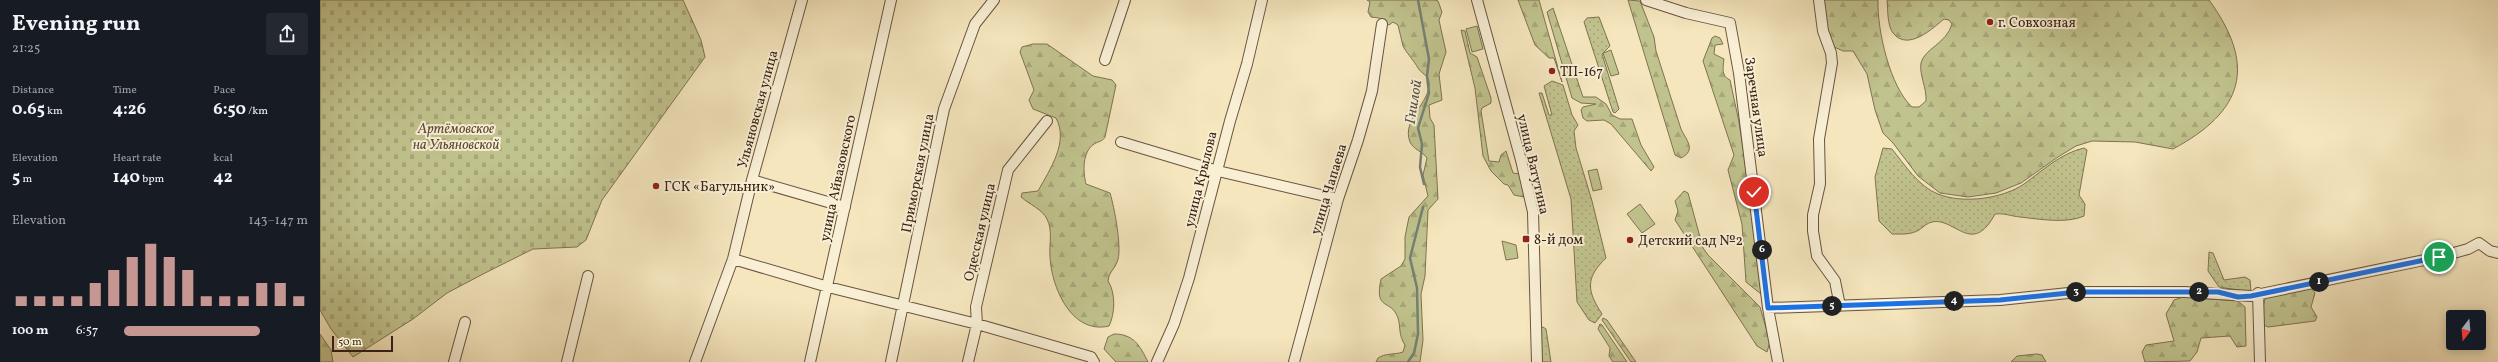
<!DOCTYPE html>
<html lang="en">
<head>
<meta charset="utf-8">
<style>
  :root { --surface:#171b24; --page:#242831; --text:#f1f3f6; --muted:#9ea1a6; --accent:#c59692 }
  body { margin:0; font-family:Vollkorn,serif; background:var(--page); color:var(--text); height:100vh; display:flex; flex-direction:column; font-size:15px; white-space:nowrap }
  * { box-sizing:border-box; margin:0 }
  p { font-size:13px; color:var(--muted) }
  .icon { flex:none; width:22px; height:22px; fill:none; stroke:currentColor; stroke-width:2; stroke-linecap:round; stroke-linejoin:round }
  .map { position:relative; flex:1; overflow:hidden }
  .details { display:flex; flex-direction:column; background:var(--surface); width:320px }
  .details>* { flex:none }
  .needle { width:26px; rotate:196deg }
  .tools { position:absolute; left:2126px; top:310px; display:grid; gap:8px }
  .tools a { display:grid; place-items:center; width:40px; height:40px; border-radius:4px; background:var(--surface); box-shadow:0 2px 10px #0003; font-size:20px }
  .scale { position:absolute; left:12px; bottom:10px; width:61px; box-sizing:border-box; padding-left:4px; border:2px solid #3a2316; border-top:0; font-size:11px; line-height:14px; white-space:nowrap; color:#3a2316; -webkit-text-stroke:3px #f8efd5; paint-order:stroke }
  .pin { position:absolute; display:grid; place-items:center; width:34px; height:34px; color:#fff; margin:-17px; border:2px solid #fff; border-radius:50%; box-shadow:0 1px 4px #0007 }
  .km { position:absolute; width:20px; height:20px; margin:-10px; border-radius:50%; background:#222; color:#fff; font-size:11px; line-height:20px; text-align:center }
  .round { display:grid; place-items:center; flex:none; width:42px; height:42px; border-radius:4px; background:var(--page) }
  .headline { display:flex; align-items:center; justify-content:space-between; height:68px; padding:0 12px }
  h1 { font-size:22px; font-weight:700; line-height:30px }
  .figures { display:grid; grid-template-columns:repeat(3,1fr); gap:6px; height:68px; padding:4px 12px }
  .figures div { display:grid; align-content:center }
  .figures b { font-size:17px; font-weight:700 }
  .figures small { font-size:11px; font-weight:400 }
  .figures p { font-size:11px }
  .chart { height:112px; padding:8px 12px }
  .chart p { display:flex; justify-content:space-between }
  .chart svg { width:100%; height:72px; margin-top:4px; stroke:var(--accent); stroke-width:6 }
  ul { padding:0 12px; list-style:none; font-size:13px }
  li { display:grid; grid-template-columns:64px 48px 1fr; align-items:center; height:30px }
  li i { height:10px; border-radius:5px; background:var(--accent) }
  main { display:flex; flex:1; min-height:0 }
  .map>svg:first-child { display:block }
  .grass { fill:url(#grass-dots); stroke:#7e7352 }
  .forest { fill:url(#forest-firs); stroke:#7e7352 }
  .cemetery { fill:url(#cemetery-stones); stroke:#7e7352 }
  .park { fill:#c1c38e; stroke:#7e7352 }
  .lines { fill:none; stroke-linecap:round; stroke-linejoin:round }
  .stream { stroke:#758174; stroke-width:2.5 }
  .minor-casing { stroke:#695440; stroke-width:12 }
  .minor { stroke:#f8efd5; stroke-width:10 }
  .route-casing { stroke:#fff; stroke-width:8 }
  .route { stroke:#1a73e8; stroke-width:5 }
  .poi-dot { fill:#8f2418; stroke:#f8efd5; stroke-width:1.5 }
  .labels { text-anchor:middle; stroke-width:4; stroke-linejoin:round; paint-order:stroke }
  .poi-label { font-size:14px; fill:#3a2316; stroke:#f8efd5; text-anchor:start }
  .street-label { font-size:14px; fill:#3a2316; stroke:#f8efd5 }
  .park-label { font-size:14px; font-style:italic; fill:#5c4b34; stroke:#f8efd5 }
  .water-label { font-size:15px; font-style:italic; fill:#575245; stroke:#f8efd5 }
</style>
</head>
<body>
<main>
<section class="details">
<div class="headline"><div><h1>Evening run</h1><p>21:25</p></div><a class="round"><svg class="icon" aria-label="share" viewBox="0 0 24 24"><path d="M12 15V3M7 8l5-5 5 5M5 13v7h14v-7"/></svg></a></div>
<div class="figures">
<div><p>Distance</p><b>0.65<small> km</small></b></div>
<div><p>Time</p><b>4:26</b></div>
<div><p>Pace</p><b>6:50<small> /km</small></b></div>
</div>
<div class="figures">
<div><p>Elevation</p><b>5<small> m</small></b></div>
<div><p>Heart rate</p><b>140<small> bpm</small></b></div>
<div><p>kcal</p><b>42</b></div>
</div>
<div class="chart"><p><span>Elevation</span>143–147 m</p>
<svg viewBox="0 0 160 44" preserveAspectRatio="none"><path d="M5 44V38M15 44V38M25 44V38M35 44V38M45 44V30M55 44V22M65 44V14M75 44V6M85 44V14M95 44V22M105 44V38M115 44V38M125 44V38M135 44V30M145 44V30M155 44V38"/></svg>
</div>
<ul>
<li><b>100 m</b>6:57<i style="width:74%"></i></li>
</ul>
</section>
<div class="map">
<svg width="2178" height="362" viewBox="0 0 2178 362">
  <defs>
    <pattern id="grass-dots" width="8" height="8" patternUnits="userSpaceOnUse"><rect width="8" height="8" fill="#c1c38e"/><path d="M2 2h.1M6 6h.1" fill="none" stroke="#a7a77a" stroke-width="1.8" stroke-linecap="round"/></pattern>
    <pattern id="forest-firs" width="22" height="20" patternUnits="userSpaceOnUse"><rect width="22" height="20" fill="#c1c38e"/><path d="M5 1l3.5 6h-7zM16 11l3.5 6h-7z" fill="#a7a77a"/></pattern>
    <pattern id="cemetery-stones" width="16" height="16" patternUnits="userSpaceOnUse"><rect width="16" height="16" fill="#c1c38e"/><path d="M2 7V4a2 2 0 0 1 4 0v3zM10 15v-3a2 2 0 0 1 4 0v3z" fill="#a7a77a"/></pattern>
  </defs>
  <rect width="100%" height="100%" fill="#f5e6be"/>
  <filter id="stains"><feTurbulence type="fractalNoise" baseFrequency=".005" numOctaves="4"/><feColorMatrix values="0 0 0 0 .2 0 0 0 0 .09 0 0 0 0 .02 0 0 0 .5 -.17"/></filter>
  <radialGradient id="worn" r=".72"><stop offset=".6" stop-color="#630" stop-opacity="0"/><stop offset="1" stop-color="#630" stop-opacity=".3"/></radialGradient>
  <path class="grass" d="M1279 17 1290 46 1282 54 1299 109 1295 113 1293 112 1264 22 1267 18Z
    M1232 81 1243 85 1252 115 1258 125 1254 131 1256 148 1272 201 1286 258C1265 278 1267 291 1282 314L1275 323 1269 320 1257 302 1251 199 1219 93H1222L1229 115H1232L1224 86Z
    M1563 148 1572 149C1584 164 1599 187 1618 194 1643 204 1682 199 1704 184 1722 171 1741 153 1764 148L1767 150 1759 195 1765 204 1764 216C1746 224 1719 219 1700 217 1690 216 1685 213 1675 214 1652 257 1635 217 1612 222 1607 223 1603 227 1599 230 1590 235 1582 234 1572 234L1559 221 1555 177Z
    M1889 252 1893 253 1904 280 1925 277 1930 280 1931 292 1899 287 1888 271Z
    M1223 327 1226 329 1231 362H1220L1221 328Z"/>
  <path class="forest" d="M1047 0H1115L1118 1 1122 12 1119 20 1126 52 1119 74 1122 100 1109 105 1110 118 1114 125 1118 199 1108 210 1105 276 1101 294 1103 340 1100 362H1056L1058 358C1065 353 1074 355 1083 352L1085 345C1078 334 1081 328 1078 318 1071 298 1054 312 1061 279L1081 266 1085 259V237L1089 217 1108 196 1103 175 1107 158C1102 151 1094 150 1090 142 1081 119 1111 103 1109 82 1108 75 1102 74 1098 68 1095 62 1085 51 1083 46 1081 39 1080 32 1078 25L1073 22 1069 25 1059 18 1051 17 1048 12 1050 2Z
    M1198 0H1219L1242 82 1234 58H1229L1215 45Z
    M1308 0 1320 1 1334 37 1336 51 1361 129C1366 140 1377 150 1361 158L1355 155Z
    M1503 0H1558C1557 30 1570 87 1592 107H1599L1606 101C1607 88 1599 75 1601 63 1604 49 1627 43 1632 24L1629 20 1624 19C1613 28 1588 52 1573 33 1567 25 1568 10 1567 0H1889C1937 66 1924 111 1853 149L1815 142 1772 141 1756 146 1738 157 1701 183 1676 193 1648 197 1620 193 1598 176 1573 143 1563 133 1555 110 1547 74 1533 51H1523L1512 46 1505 26Z
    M1233 8 1263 97H1276L1286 104 1292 115 1300 119H1312L1321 145 1334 167 1331 171 1291 124 1284 120 1267 121 1263 118 1261 110 1263 107 1276 104 1261 103 1252 98 1227 12Z
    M1141 30 1145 31 1150 53 1157 57 1171 98V103L1162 108 1161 111 1169 161 1179 162 1181 155 1186 151 1193 173 1201 174 1206 195 1204 197 1194 195 1188 185 1184 184 1171 171 1163 156 1155 88Z
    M1395 36 1400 38 1403 44 1395 45 1394 54 1404 59C1403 68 1401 76 1410 80L1419 122 1436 231 1441 294 1426 282 1422 224 1408 170 1414 155 1383 61 1392 38Z
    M713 44H727L773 76 792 80 796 85 785 137C782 142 779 141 774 144 762 152 763 172 766 184L790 193C794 206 803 251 797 262 794 270 789 272 788 281 796 293 795 314 789 326 751 335 731 286 730 256 729 243 733 231 727 219 723 210 709 204 701 197L702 193 718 191C730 169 749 142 736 118L713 109 709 100 714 90 700 52 702 47Z
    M1364 191 1368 193 1383 248 1388 255 1440 307 1450 342 1447 352 1437 346 1355 220 1358 211 1355 201Z
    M1991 288 1995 293 1991 307 1997 317 1995 321 1948 327 1944 325 1943 307 1946 295Z
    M1863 297 1918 301 1925 307 1926 346 1917 347 1910 336 1881 338 1877 352 1870 361 1825 362 1822 352 1826 345 1854 341 1846 314 1854 300Z
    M1283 318 1287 320 1316 362H1311L1282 320Z
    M1280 324 1282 325 1307 362H1293L1289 356 1290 348 1278 329Z
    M0 334 11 350 13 362H0Z
    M794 334C814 334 820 346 828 362H796L784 349 788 337Z
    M1717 354 1722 355 1726 362H1691L1697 356Z"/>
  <path class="cemetery" d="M0 0H363L381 40 385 57 282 200 266 240 257 247 213 249 165 273 127 293 93 319 33 357 11 329 0 310Z"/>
  <path class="park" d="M1157 26 1163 49 1152 52 1146 29Z
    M1291 50 1299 74 1291 76 1283 53Z
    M1277 169 1282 189 1273 191 1268 171Z
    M1320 204 1335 224 1322 233 1307 214Z
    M1182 241 1196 245 1198 258 1186 260Z"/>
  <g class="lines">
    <path class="stream" d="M1098 0 1109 59 1107 76 1109 93 1098 128 1102 144 1100 167 1104 184
      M1088 362 1094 353 1098 334 1097 288 1090 258 1103 207"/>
    <g class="minor-casing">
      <path id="minor" d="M1157 0 1201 160 1213 212 1217 362
        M1326 0 1366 13 1410 23 1419 73 1448 308 1458 362
        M1499 0 1503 31 1511 53 1512 63 1499 139 1500 184 1493 215V231L1497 256 1515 281 1520 306
        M785 60 805 0
        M801 142 898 171 1018 199
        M432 180 525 207
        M413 259 508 287 657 324 771 357 774 362
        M1938 293 1940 362
        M1448 308 1680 300 1758 292H1865L1931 296 2119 257 2148 249 2159 243 2170 251 2178 253
        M134 362 145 322
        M247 362 268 276
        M375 362 413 259 432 180 482 0
        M490 362 571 0
        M571 362 624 109 655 24 674 0
        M648 362 657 324 656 307 688 170 727 121
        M837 362 854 324 869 278 910 121 927 64 942 0
        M974 362 1018 199 1038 140 1052 91 1062 24"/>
    </g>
    <use href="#minor" class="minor"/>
  </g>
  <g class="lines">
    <g class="route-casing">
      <path id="route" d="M1434 192 1448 308 1680 300 1758 292H1898L1918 297 1931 296 2119 257"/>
    </g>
    <use href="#route" class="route"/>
  </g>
  <g class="poi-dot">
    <circle cx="1670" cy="22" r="4"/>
    <circle cx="1232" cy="71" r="4"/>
    <circle cx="336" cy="186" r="4"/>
    <rect x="1202" y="235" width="8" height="8" rx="2"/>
    <circle cx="1310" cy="240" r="4"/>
  </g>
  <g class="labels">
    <g class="poi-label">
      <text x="1678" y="27">г. Совхозная</text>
      <text x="1240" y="76">ТП-167</text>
      <text x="344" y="191">ГСК «Багульник»</text>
      <text x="1214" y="244">8-й дом</text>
      <text x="1318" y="245">Детский сад №2</text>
    </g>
    <g class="street-label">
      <text transform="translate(1437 107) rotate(82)" y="5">Заречная улица</text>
      <text transform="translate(437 109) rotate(-75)" y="5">Ульяновская улица</text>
      <text transform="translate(1214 164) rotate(77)" y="5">улица Ватутина</text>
      <text transform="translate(597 173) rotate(-79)" y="5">Приморская улица</text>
      <text transform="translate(517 178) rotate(-78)" y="5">улица Айвазовского</text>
      <text transform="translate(880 179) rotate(-76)" y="5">улица Крылова</text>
      <text transform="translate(1008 189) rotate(-73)" y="5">улица Чапаева</text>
      <text transform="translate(659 232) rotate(-77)" y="5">Одесская улица</text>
    </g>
    <g class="park-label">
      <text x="136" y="133">Артёмовское<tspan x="136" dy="16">на Ульяновской</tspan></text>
    </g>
    <g class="water-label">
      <text transform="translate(1093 102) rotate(-81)" y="5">Гнилой</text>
    </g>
  </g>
  <rect width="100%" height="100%" filter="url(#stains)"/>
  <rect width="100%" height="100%" fill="url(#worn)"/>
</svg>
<div class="tools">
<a><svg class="needle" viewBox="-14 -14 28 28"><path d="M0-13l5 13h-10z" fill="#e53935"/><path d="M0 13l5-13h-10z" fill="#9ea1a6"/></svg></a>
</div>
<div class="scale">50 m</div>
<div class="pin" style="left:2119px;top:257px;background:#1e9e55"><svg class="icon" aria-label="arrive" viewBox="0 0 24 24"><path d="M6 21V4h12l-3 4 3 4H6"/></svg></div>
<div class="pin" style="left:1434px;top:192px;background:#d93025"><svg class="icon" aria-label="check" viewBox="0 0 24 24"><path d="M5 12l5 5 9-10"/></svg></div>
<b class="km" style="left:1999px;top:282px">1</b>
<b class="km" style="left:1879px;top:292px">2</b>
<b class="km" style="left:1756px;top:292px">3</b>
<b class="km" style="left:1634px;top:301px">4</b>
<b class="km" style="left:1512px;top:306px">5</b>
<b class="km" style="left:1442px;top:250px">6</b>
</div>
</main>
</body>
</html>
